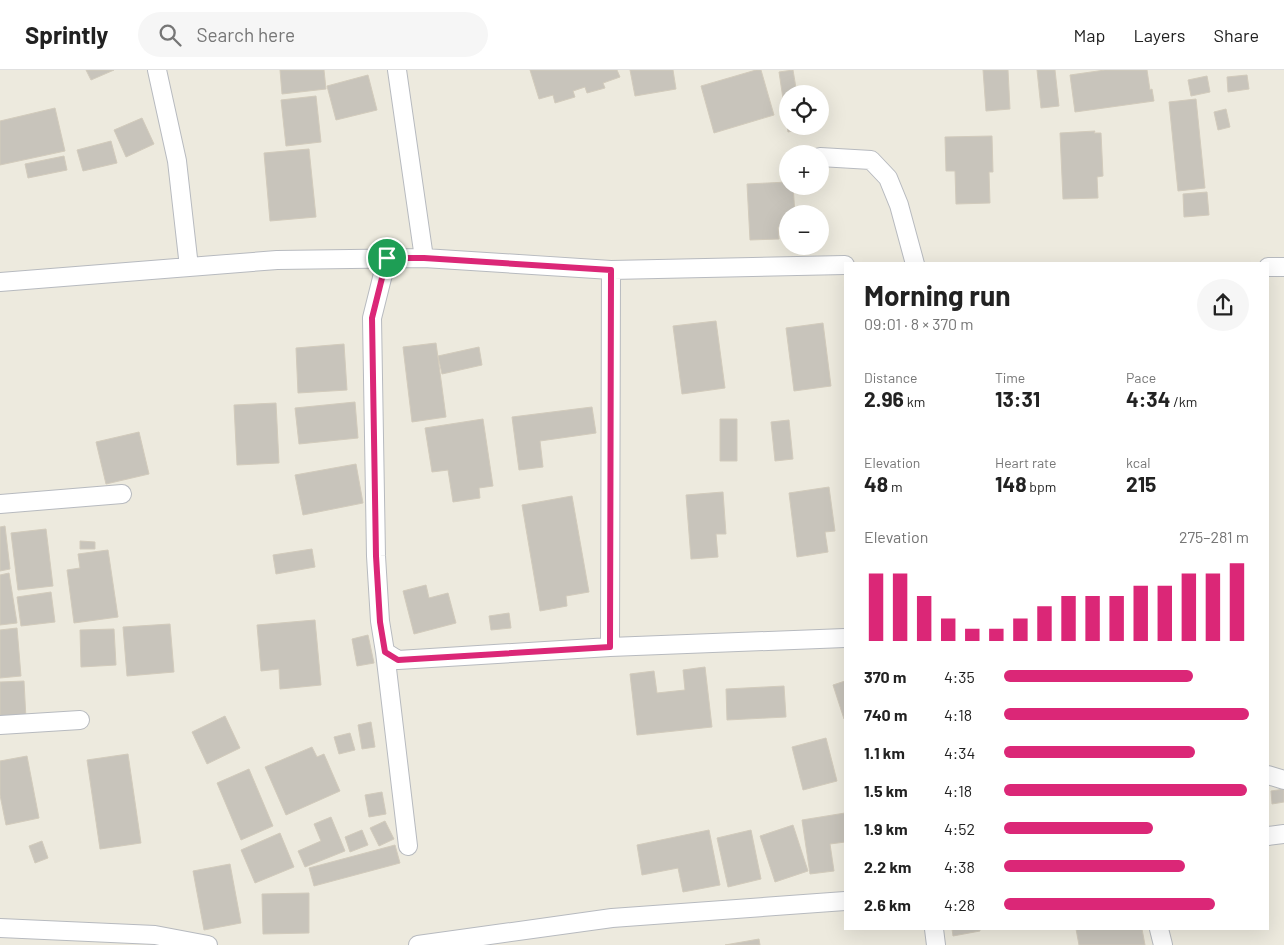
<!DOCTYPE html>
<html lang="en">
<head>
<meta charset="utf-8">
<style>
  :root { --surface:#fff; --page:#f6f6f6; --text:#222; --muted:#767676; --line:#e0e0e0; --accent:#db2777 }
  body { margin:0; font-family:Barlow,sans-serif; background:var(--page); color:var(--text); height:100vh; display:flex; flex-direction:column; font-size:19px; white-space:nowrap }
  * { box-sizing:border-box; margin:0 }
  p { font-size:16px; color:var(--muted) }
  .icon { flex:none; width:28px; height:28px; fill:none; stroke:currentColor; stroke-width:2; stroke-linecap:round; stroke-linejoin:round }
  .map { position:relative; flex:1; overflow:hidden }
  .drawer { position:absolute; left:844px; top:192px; width:425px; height:668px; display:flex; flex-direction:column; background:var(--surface); border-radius:0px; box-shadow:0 5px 20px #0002 }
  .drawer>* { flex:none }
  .tools { position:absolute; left:779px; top:15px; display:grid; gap:10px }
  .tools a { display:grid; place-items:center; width:50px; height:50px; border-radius:50%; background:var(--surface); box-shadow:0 5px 20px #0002; font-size:25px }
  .pin { position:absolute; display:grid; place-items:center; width:42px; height:42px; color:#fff; margin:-21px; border:2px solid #fff; border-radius:50%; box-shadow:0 1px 5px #0007 }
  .round { display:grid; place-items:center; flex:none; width:52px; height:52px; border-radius:26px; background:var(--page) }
  .head { display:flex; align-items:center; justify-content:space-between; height:85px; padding:0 20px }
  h1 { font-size:28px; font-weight:700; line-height:38px }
  .stats { display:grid; grid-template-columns:repeat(3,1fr); gap:8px; height:85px; padding:5px 20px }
  .stats div { display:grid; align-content:center }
  .stats b { font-size:21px; font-weight:700 }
  .stats small { font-size:14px; font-weight:400 }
  .stats p { font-size:14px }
  .chart { height:140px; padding:10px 20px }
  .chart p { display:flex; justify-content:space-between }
  .chart svg { width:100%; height:90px; margin-top:5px; stroke:var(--accent); stroke-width:6 }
  ul { padding:0 20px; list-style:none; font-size:16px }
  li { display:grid; grid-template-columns:80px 60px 1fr; align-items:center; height:38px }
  li i { height:12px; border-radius:6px; background:var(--accent) }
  header { display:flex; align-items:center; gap:30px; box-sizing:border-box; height:70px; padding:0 25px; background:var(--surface); border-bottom:1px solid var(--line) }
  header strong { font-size:24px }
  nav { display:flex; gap:28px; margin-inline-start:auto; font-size:18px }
  .search { width:350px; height:45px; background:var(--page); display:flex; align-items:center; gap:12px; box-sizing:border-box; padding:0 18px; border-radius:28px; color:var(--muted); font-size:19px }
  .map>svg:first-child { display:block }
  .building { fill:#c8c4bb; stroke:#d2cbbc }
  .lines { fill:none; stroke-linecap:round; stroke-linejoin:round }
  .street-casing { stroke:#b7babf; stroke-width:20 }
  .street { stroke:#fff; stroke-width:18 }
  .route-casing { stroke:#fff; stroke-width:10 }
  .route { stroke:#db2777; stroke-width:6 }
</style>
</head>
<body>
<header>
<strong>Sprintly</strong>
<div class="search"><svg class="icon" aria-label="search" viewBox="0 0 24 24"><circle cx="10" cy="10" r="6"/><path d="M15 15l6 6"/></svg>Search here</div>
<nav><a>Map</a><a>Layers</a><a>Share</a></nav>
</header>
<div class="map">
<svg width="1284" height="875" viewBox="0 0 1284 875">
  <rect width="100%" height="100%" fill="#edeade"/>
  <path class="building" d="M86 0H114L91 10Z
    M280 0H324L326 19 282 24Z
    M530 0H617L620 7 603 13 605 18 587 23 585 17 573 21 575 27 555 33 553 25 539 29Z
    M630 0H673L676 19 635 26Z
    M756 0H761L774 45 714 63 701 16Z
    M793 0 797 24H788V56H802V59L788 62 779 2Z
    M983 0H1008L1010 39 986 41Z
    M1037 0H1055L1059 36 1041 38Z
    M1105 0H1147L1150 20 1152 19 1154 31 1075 42 1070 5Z
    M368 5 377 40 336 50 327 16Z
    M1247 5 1249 19 1228 22 1227 7Z
    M1207 6 1210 22 1191 26 1188 10Z
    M316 26 321 72 286 76 281 30Z
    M1196 29 1205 118 1178 121 1169 32Z
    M55 38 65 81 0 95V51Z
    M1226 39 1230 57 1218 60 1214 42Z
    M142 48 154 74 126 87 114 60Z
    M1095 61 1094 63H1101L1103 106 1097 107 1098 128 1063 129 1060 63Z
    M992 66 993 102H989L990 133 956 134 955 101H946L945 67Z
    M111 71 117 93 83 101 77 80Z
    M309 79 316 147 270 151 264 83Z
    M64 86 67 100 28 108 25 94Z
    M788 112V116H793L795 144H788V156L778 157 779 169 750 170 747 114Z
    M1207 122 1209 145 1184 147 1183 124Z
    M716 251 725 318 682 324 673 256Z
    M823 253 831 316 794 321 786 258Z
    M436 273 446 347 412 352 403 277Z
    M344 274 347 320 298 323 296 278Z
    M479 277 482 295 442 304 438 286Z
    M355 332 358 368 299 374 295 338Z
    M276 333 279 393 237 395 234 335Z
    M592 337 596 363 540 371 543 397 519 400 512 347Z
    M483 349 493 416 479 418 480 428 453 432 448 400 432 402 425 358Z
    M720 349H737V391H720Z
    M789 350 793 389 775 391 771 352Z
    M139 362 149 404 106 414 96 372Z
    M356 394 363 433 303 445 295 405Z
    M829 417 835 461 825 462 828 482 797 487 789 423Z
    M723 422 726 464H716L718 487 691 489 686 425Z
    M572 426 589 522 566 526 567 536 540 541 522 435Z
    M5 456 10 499 0 501V457Z
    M46 459 53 516 18 520 11 463Z
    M80 471 95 472V479H80Z
    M312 479 315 497 276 504 273 485Z
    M108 480 118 547 74 553 67 500 80 498 78 484Z
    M9 503 17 553 0 555V505Z
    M426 515 429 528 448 523 456 553 414 564 403 521Z
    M51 522 55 552 21 556 17 527Z
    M509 543 511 558 491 560 489 546Z
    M315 550 321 615 280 619 279 599 261 601 257 555Z
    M170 554 174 602 127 606 123 557Z
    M17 558 21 606 0 608V560Z
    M114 559 116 595 81 597 80 560Z
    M368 565 374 593 357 596 352 569Z
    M705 597 712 657 637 665 630 604 654 601 657 623 685 620 683 600Z
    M24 611 26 649 0 651V612Z
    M845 611V649H844L833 615Z
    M784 616 786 647 727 650 726 619Z
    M225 646 240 678 207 694 192 662Z
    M371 652 375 677 362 679 358 655Z
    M350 663 355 680 339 684 334 667Z
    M826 668 837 711 803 720 792 677Z
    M312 677 317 687 324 684 340 721 286 745 265 697Z
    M128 684 141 773 100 779 87 690Z
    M27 686 39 748 6 755 0 725V691Z
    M249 699 273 756 241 770 217 713Z
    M1284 719V732L1272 734 1271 721Z
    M382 722 386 744 369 747 365 725Z
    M845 743V772L830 774 834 801 810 804 802 750Z
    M331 747 345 781 305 797 298 781 321 771 314 754Z
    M385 751 394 769 379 776 370 758Z
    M793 755 808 801 775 812 760 766Z
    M362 760 368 775 350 782 345 767Z
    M709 760 720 815 683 822 678 798 642 805 637 775Z
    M751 760 761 809 728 817 717 768Z
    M280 763 294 797 255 813 241 780Z
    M42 771 48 788 35 793 29 776Z
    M395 775 400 793 314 816 309 798Z
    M230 794 241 853 204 860 193 801Z
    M309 823V863L263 864 262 824Z
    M952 859H980V861L953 866Z
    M1076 859H1142L1145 875H1079Z
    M759 869 760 875H725Z"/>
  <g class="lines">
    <g class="street-casing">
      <path id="street" d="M157 0 177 91 189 197
        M397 0 424 188
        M820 87 871 90 888 108 899 135 915 194
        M387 188 372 248 376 486 380 551 385 582 398 590 610 577 845 568
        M1268 197H1284
        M0 212 277 190 424 188 611 200 845 195
        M0 434 122 424
        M610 577 611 200
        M385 582 408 776
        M0 655 80 650
        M1268 705 1284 710
        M1268 766 1284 764
        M0 858 155 865 208 875
        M934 859 936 875
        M1159 859 1163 875
        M418 875 612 848 845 831"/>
    </g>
    <use href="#street" class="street"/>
  </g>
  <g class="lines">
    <g class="route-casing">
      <path id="route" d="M387 188H424L611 200 610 577 398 590 385 582 380 552 376 486 372 248Z"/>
    </g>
    <use href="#route" class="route"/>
  </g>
</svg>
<div class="tools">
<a><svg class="icon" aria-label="locate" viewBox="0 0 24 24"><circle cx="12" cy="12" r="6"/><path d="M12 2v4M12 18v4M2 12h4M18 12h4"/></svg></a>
<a>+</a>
<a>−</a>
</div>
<div class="pin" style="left:387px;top:188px;background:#1e9e55"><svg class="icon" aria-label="arrive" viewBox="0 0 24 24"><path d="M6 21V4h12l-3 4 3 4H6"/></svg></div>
<section class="drawer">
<div class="head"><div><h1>Morning run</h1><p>09:01 · 8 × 370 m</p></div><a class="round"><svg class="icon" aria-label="share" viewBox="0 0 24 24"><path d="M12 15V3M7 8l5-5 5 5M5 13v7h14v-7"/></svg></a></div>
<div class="stats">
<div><p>Distance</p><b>2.96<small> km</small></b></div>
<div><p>Time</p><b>13:31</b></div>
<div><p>Pace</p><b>4:34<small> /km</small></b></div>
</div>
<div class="stats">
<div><p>Elevation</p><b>48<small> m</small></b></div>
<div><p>Heart rate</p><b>148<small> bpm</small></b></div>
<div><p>kcal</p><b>215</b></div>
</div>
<div class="chart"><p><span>Elevation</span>275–281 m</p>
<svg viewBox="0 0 160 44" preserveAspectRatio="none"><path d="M5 44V11M15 44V11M25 44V22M35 44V33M45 44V38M55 44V38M65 44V33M75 44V27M85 44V22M95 44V22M105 44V22M115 44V17M125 44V17M135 44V11M145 44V11M155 44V6"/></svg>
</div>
<ul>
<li><b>370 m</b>4:35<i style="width:77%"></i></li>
<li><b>740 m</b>4:18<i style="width:100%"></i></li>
<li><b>1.1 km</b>4:34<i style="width:78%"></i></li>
<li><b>1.5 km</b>4:18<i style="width:99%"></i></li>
<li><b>1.9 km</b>4:52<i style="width:61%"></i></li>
<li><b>2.2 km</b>4:38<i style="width:74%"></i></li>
<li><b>2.6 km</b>4:28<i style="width:86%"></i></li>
</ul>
</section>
</div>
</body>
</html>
